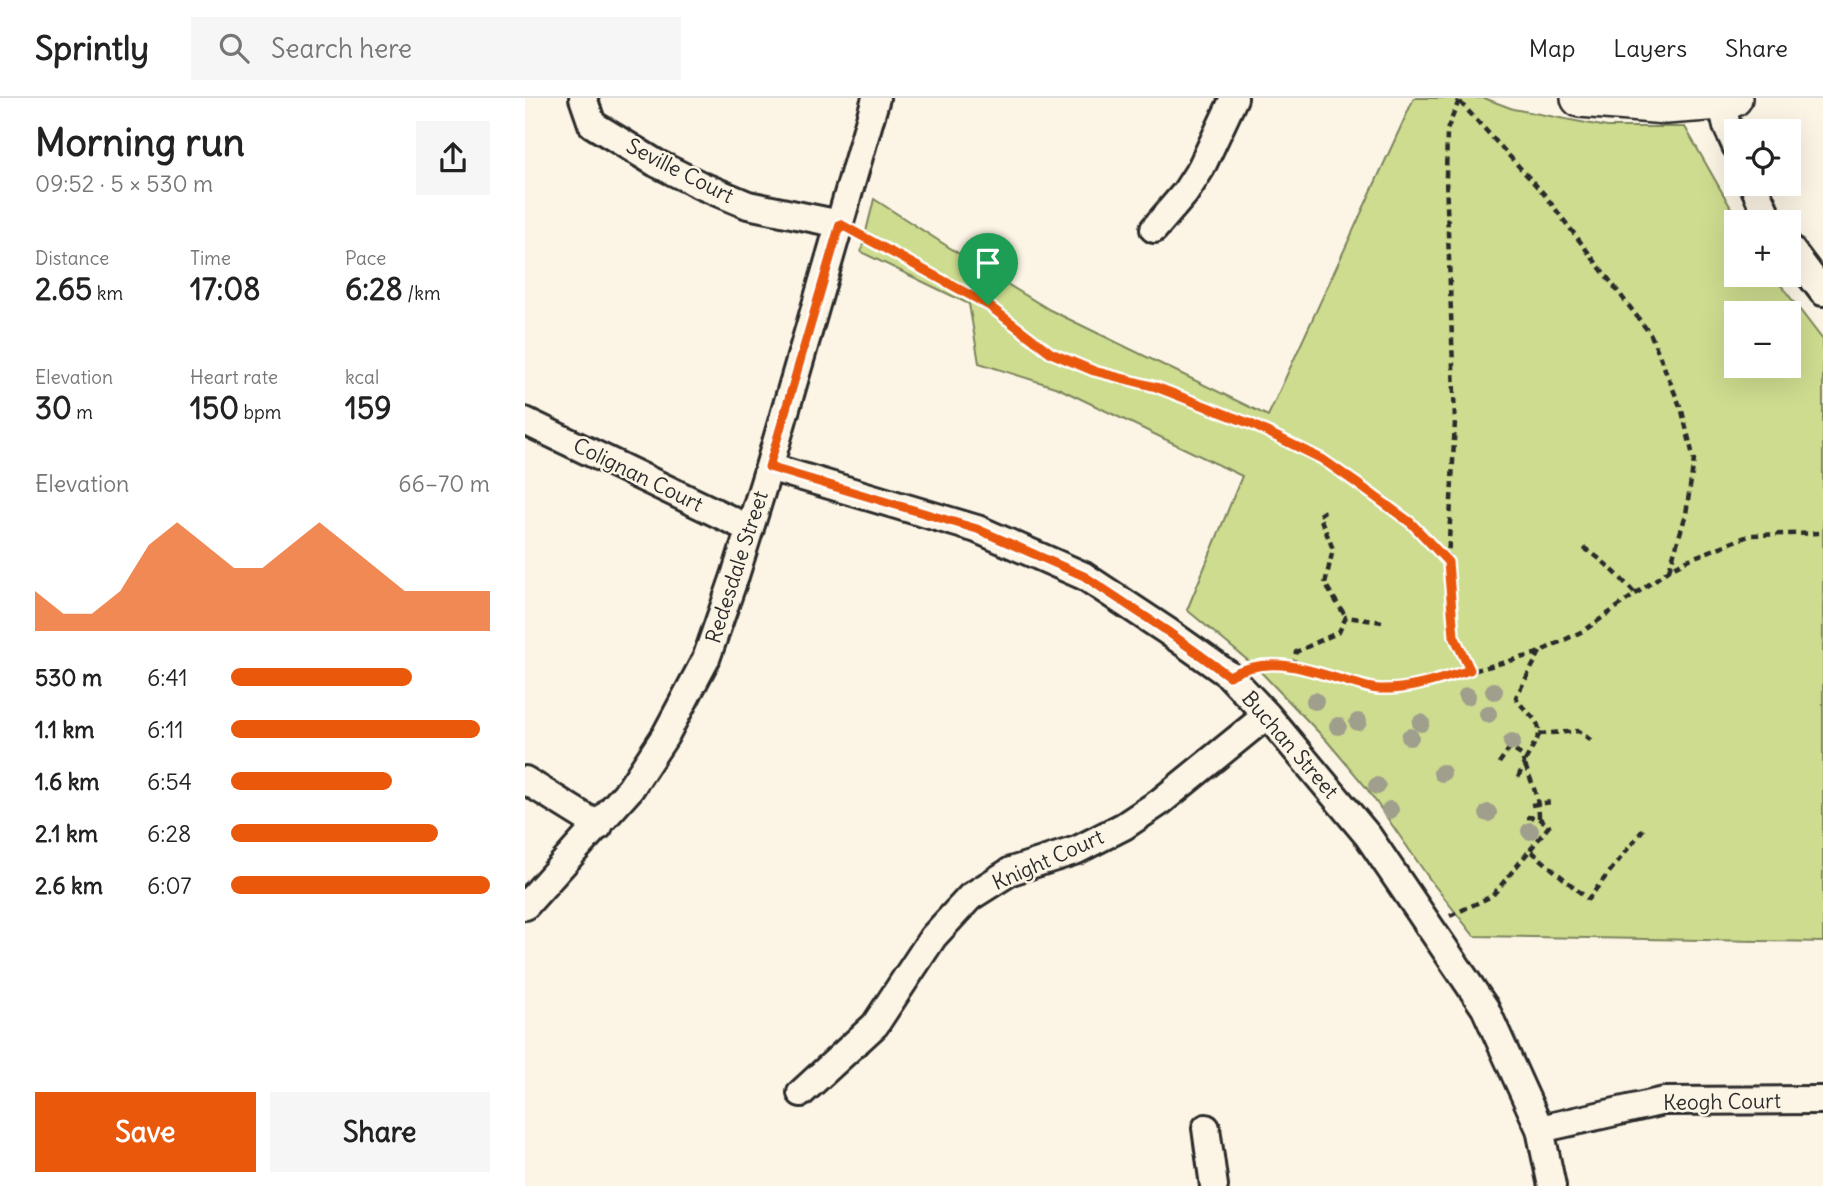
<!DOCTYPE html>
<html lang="en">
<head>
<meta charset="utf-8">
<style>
  :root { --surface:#fff; --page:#f6f6f6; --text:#222; --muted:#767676; --line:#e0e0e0; --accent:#ea580c }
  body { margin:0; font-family:Delius,sans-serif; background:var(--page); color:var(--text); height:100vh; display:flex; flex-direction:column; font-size:26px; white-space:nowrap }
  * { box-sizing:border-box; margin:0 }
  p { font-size:23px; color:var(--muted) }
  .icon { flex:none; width:38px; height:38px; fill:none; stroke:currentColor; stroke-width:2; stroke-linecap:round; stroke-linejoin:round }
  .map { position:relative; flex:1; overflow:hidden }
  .details { display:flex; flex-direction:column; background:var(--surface); width:525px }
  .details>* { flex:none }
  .tools { position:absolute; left:1199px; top:21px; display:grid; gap:14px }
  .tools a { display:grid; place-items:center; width:77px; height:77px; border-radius:0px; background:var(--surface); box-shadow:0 7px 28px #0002; font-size:35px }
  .pin { position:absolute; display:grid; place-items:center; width:60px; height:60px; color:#fff; margin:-72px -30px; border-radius:50% 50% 50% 0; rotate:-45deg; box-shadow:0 0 7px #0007 }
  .pin .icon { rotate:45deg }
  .round { display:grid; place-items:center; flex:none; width:74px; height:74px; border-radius:0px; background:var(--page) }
  .overview { display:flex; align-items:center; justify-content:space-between; height:119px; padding:0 35px }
  h1 { font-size:38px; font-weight:800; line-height:52px }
  .metrics { display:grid; grid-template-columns:repeat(3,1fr); gap:10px; height:119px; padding:7px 35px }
  .metrics div { display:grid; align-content:center }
  .metrics b { font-size:30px; font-weight:800 }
  .metrics small { font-size:19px; font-weight:400 }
  .metrics p { font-size:19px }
  .chart { height:196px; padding:14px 35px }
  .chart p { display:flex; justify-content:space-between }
  .chart svg { width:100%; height:126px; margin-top:7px; fill:var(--accent); opacity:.7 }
  .button { display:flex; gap:14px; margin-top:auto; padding:14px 35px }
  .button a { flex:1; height:80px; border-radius:0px; background:var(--accent); color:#fff; font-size:28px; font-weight:800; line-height:80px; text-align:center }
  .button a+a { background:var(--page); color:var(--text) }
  ul { padding:0 35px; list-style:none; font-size:23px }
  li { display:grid; grid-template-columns:112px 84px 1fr; align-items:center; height:52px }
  li i { height:18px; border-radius:9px; background:var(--accent) }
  header { display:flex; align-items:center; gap:42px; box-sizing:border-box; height:98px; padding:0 35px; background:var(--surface); border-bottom:2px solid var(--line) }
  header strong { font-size:33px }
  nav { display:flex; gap:38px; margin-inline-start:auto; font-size:24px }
  .search { width:490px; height:63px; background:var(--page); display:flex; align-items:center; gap:18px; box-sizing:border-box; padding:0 24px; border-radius:0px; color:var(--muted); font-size:26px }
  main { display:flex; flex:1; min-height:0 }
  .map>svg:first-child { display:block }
  .green { fill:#cddc8f; stroke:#7c845d; stroke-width:2; fill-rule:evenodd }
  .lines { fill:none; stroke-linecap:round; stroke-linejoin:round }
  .street-casing { stroke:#2b2b2b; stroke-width:32 }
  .secondary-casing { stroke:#2b2b2b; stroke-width:42 }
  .path { stroke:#2b2b2b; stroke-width:4.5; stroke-dasharray:7 5; stroke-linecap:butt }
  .street { stroke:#fcf5e5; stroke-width:26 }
  .secondary { stroke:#fcf5e5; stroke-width:37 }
  .tree { fill:#a09e8c }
  .route-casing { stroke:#fff; stroke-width:14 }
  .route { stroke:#ea580c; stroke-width:9 }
  .labels { text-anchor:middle; stroke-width:5; stroke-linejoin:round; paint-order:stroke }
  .street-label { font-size:21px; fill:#2b2b2b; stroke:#fcf5e5 }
</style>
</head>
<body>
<header>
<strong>Sprintly</strong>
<div class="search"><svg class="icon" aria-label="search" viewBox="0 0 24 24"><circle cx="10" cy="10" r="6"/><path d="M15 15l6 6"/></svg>Search here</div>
<nav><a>Map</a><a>Layers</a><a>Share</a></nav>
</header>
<main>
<section class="details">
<div class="overview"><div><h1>Morning run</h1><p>09:52 · 5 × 530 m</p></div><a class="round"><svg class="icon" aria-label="share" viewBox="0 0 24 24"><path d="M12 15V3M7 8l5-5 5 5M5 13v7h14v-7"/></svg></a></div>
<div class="metrics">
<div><p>Distance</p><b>2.65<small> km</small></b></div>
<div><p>Time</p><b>17:08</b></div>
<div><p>Pace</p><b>6:28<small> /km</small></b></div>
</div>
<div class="metrics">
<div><p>Elevation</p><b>30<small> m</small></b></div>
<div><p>Heart rate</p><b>150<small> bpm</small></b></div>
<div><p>kcal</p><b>159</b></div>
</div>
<div class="chart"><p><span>Elevation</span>66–70 m</p>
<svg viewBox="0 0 160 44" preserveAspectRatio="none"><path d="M0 44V30L10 38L20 38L30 30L40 14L50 6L60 14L70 22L80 22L90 14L100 6L110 14L120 22L130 30L140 30L150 30L160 30V44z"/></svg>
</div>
<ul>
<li><b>530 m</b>6:41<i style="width:70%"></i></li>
<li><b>1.1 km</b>6:11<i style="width:96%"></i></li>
<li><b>1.6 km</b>6:54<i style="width:62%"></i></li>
<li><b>2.1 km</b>6:28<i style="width:80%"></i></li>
<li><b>2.6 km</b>6:07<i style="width:100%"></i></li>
</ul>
<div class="button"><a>Save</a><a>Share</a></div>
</section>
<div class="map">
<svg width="1298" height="1088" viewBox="0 0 1298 1088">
  <rect width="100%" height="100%" fill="#fcf5e5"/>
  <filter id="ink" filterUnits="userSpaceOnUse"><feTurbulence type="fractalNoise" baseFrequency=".0143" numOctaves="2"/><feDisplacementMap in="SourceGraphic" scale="14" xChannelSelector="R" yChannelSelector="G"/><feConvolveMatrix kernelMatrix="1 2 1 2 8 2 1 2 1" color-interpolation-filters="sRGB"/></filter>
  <g filter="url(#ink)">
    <path class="green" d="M889 0H959L988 11 1082 29H1160L1214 124H1211V177H1248L1298 242V844L949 838 906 783 840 688 802 643 732 570 662 512 717 378 533 290 454 265 444 206 336 154 349 101 467 177 525 212 743 318ZM1211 215H1264V268H1211Z"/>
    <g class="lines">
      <g class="street-casing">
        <path id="street" d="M58 0 67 26 131 65 175 87 223 107 315 126
          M1196 3 1202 28 1211 48
          M1228 86 1245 124
          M629 131 660 95 676 70 709 0
          M1264 149 1298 194
          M0 323 225 431
          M244 369 452 431 559 478 642 533 704 577 742 617 843 738 960 910 1015 1031 1027 1088
          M0 682 74 728
          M0 808 105 691 140 638 181 561 210 478 244 369 351 0
          M276 995 350 927 408 839 445 799 486 773 552 752 599 728 635 704 742 617
          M681 1030 689 1088
          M1015 1031 1139 1003 1298 1002"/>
      </g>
      <g class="secondary-casing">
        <path id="secondary" d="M1055 0 1141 7 1196 3 1208 0"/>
      </g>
      <path class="path" d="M935 4 1019 96 1126 237 1157 313 1169 362 1161 416 1144 472
        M334 136 463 207 526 255 569 273 631 289 726 326 797 361 829 384 886 425 923 464 929 538 945 572
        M800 413 794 417 808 451 800 486 821 519
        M1059 450C1080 463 1095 479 1111 497
        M923 463 930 323 921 80 922 32 935 0
        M1015 554 991 599C997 613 1016 620 1014 636L1054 633 1068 644
        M727 568 740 566 768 568 852 591 885 590 1010 556 1060 532 1144 472 1162 462 1226 437 1298 435
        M768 568 771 554 814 534 821 519 857 524
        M974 665 984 651H987L996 657 999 665 993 680
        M1006 707 1027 704
        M1002 719 1014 720 1024 728 1005 752
        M1014 720C1014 700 1007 684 999 665L1014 637
        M925 818 967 798 1005 752 1063 801 1121 728"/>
      <use href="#street" class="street"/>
      <use href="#secondary" class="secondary"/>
    </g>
    <g class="tree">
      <circle cx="969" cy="593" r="9"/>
      <circle cx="942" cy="598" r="9"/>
      <circle cx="790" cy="603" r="9"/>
      <circle cx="963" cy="616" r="9"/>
      <circle cx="833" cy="624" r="9"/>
      <circle cx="896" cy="625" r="9"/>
      <circle cx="813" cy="628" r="9"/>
      <circle cx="885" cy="639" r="9"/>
      <circle cx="987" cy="644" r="9"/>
      <circle cx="917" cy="675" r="9"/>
      <circle cx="852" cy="688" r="9"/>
      <circle cx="865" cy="712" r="9"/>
      <circle cx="963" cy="715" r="9"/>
      <circle cx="1005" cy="733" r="9"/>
    </g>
  </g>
  <g class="lines" filter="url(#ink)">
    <g class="route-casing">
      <path id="route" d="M315 126 463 207 526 255 569 273 631 289 726 326 797 361 830 384 886 425 923 464 929 538 945 572C915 581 887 592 855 591 845 591 834 586 824 584 783 572 745 555 704 578L642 533 559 478 452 431 244 369Z"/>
    </g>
    <use href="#route" class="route"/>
  </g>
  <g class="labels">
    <g class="street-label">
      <text transform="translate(155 73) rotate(27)" y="7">Seville Court</text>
      <text transform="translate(113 377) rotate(26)" y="7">Colignan Court</text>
      <text transform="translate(212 469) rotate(-72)" y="7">Redesdale Street</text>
      <text transform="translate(765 647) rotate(49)" y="7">Buchan Street</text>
      <text transform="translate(523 762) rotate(-24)" y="7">Knight Court</text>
      <text transform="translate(1197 1004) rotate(-1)" y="7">Keogh Court</text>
    </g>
  </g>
</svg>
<div class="tools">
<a><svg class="icon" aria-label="locate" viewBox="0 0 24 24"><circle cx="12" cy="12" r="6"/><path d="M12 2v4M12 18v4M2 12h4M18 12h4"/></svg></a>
<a>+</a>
<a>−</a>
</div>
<div class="pin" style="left:463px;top:207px;background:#1e9e55"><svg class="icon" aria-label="arrive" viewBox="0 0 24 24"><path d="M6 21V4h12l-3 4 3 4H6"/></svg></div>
</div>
</main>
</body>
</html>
